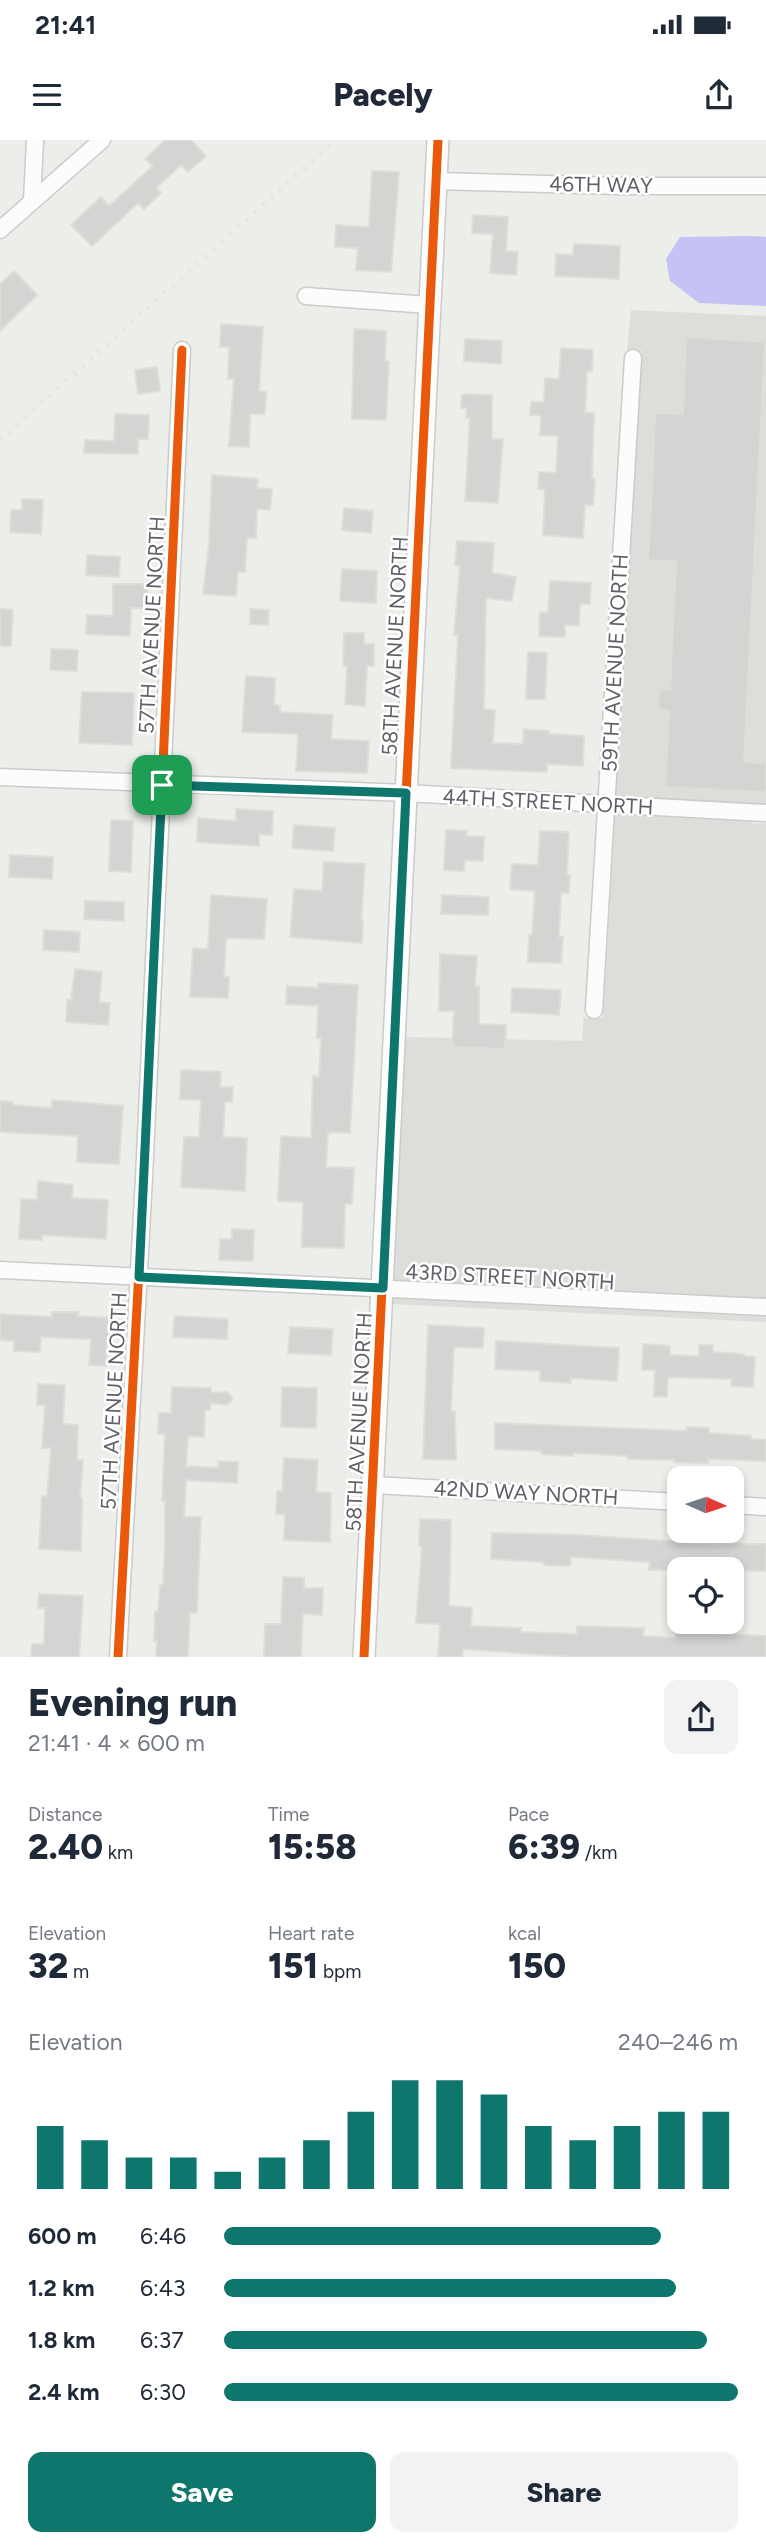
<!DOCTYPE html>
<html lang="en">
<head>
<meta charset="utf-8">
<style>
  :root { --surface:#fff; --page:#f2f2f3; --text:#1f2937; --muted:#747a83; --accent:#0f766e }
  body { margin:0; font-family:Figtree,sans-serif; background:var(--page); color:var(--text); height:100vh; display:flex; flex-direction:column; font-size:26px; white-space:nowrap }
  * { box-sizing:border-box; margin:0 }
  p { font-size:23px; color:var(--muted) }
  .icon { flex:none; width:38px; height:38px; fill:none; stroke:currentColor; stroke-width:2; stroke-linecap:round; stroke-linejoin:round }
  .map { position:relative; height:1517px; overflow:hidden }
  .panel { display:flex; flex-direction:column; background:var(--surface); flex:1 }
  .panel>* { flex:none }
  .needle { width:46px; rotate:93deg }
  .tools { position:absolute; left:667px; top:1326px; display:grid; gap:14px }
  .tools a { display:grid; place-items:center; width:77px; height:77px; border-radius:14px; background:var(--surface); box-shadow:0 4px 10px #0003; font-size:35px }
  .pin { position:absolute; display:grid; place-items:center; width:60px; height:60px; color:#fff; margin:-30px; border-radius:14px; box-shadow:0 4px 10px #0006 }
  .round { display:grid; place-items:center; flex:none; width:74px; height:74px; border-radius:14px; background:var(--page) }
  .headline { display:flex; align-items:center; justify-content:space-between; height:119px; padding:0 28px }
  h1 { font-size:38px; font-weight:800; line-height:52px }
  .stats { display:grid; grid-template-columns:repeat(3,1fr); gap:10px; height:119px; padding:7px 28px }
  .stats div { display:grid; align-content:center }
  .stats b { font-size:35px; font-weight:800 }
  .stats small { font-size:19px; font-weight:400 }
  .stats p { font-size:19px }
  .chart { height:196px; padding:14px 28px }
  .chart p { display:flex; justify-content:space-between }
  .chart svg { width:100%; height:126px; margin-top:7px; stroke:var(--accent); stroke-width:6 }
  .primary-button { display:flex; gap:14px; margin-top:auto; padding:14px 28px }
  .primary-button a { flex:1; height:80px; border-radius:14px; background:var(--accent); color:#fff; font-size:28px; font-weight:800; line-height:80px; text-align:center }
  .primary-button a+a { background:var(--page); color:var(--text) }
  ul { padding:0 28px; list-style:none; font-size:23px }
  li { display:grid; grid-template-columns:112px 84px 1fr; align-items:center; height:52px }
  li i { height:18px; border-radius:9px; background:var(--accent) }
  .status { display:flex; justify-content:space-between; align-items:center; height:49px; padding:0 35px; background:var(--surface); direction:ltr }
  .status svg { height:19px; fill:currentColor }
  header { display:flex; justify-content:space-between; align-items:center; height:91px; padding:0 28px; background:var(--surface); font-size:32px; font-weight:800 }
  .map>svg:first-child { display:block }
  .industrial { fill:#dcdeda }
  .water { fill:#c5c2f4 }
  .building { fill:#d4d5d3; stroke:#dcded9; stroke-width:2 }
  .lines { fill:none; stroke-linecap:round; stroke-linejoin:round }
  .street-casing { stroke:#cbcbcc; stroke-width:19 }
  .secondary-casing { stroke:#cbcbcc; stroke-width:24 }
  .street { stroke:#fcfcfc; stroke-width:16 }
  .secondary { stroke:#fcfcfc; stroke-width:21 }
  .rail { stroke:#e3e3e2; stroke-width:5; stroke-dasharray:2 9; stroke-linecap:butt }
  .cycleway-casing { stroke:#fff; stroke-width:13 }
  .cycleway { stroke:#e8590c; stroke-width:9 }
  .route-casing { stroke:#fff; stroke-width:14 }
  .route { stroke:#0f766e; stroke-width:9 }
  .labels { text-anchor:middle; stroke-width:5; stroke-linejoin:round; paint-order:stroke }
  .street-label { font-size:21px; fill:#615f67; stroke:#fff }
</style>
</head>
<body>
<div class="status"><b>21:41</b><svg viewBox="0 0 49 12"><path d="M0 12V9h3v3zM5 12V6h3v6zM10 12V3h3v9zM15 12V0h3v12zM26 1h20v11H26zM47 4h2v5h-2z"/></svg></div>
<header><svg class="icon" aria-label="menu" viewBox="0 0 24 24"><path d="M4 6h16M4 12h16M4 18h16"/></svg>Pacely<svg class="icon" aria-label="share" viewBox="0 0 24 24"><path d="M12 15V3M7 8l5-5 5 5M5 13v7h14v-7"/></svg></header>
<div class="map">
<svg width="766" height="1517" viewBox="0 0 766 1517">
  <rect width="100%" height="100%" fill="#eceeea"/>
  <path class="industrial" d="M631 170 766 176V664L616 657 642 211 627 210Z
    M615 674 752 682 753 684 766 683V1159L393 1140 405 897 582 901 588 804 584 878H603Z
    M393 1157 766 1176V1182L392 1164Z"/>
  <path class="water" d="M751 96 766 97V166L699 163 670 141 666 119 680 97Z"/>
  <path class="building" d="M165 0H191L206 16 188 32 181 25 156 48 161 53 144 69 138 63 92 106 71 85 101 57 109 66 153 26 145 19Z
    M372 31 399 32 391 132 356 130 358 108 335 107 336 85 369 87Z
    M473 75 508 77 506 111 518 112 516 135 490 133 493 94 472 93Z
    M574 104 620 106 619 139 555 136 556 114 573 115Z
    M14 131 37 155 0 191V144Z
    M221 184 263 187 259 251 266 252 265 274H250L249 307 229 306 234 239H228L229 207H220Z
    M354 189 386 191 385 221 389 222 386 280 352 279Z
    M686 197 765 202 744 622 766 623V652L665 647 669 571 658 569 659 550H670L676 422 648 420 652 348 655 273 683 274Z
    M465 199 502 201 501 224 464 221Z
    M561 208 593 210 592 232 587 231 585 273H594L592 338 595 339 593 365H585L583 398 543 395 545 350 538 349 539 332 556 333 558 296 540 295 541 275H530L531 262H544L545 238 559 239Z
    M157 227 160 251 138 254 135 230Z
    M467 254 492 255V299H503L498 363 465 361 470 278H466L467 268H461L462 255Z
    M115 274 149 275 148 299H138V314L84 313 85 300 114 301Z
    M212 335 258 339 257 348 272 349 270 370 257 369 256 398H247L245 432H238L236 456 203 454 209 404Z
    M22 359 43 360 41 394 10 392 11 370H22Z
    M344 368 373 371 371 393 342 390Z
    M457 401 494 403 492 433 516 437 512 461 486 458 484 569 495 570 493 603 523 604 524 589 549 591V594L584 596 583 626 547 624V632L451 628 458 495H454L460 426 455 425Z
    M87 415 120 417 119 437 86 435Z
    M342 429 377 431 376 463 340 461Z
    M550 441 591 443 590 464H580L579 486 565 485V497L539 496 540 472 548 473Z
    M113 444H148L147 468H131L130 496 86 494 87 475 113 476Z
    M0 469 13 470 11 506H0Z
    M250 469 269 470 268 485 250 484Z
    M344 493H364V504H374V526H367L365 566 345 564 347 526H343Z
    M51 509 78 510 77 531 50 530Z
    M528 512 547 513 545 559H526Z
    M246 536 275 538 274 565 280 566V572L333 575 331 599 369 601 367 633 296 631 298 594 242 592Z
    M82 552 134 553 132 605 79 603Z
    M236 669 273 671 272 695 259 694V706L197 702 198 678 236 681Z
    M111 680 133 681 131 732 109 731Z
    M294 685 335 688 333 711 292 708Z
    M446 690 467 691 466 696 484 697 483 721 465 720 464 731 444 730Z
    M540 691 569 692 567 735H570L569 753H561L559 797H563L561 823 528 822 529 795H532L535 751 510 749 512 724 538 725Z
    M10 715 53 717 52 739 9 737Z
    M324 722 365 724 361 780H363L362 803 290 797 294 749 322 751Z
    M211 755 267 759 264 799 226 798 224 837H229L228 858 190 857 193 808 208 809Z
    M442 755 489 757 488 775 441 774Z
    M85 761 124 762V781L84 779Z
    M44 790 80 792 79 812 43 810Z
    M440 814 477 816 475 846H479V884L506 885 505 909 452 907 454 871H439Z
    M75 829 102 832 99 862 110 863 108 885 66 882 67 860H71Z
    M318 843 358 845 350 993 328 992 326 1027 354 1028 352 1064H345L344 1108 302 1107 303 1062 278 1061 281 996 311 998 313 936 319 937 321 898H317L318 866 286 864 287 846 318 848Z
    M512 848 561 850 559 875 511 872Z
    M181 930 221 932 220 947H233L232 962H225L223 997 247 998 245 1051 181 1047 184 997H199L201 960 180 959Z
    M52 960 123 966 119 1024 77 1022 78 996 0 992V961L13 962V965L52 968Z
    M38 1041 73 1045 72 1058 108 1060 106 1099 42 1095V1100L19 1099 21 1059 37 1060Z
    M232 1089 254 1090 253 1121 219 1120 220 1099H232Z
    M52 1172H78V1176L109 1178 106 1226 89 1225 91 1199 41 1197 40 1212 14 1211V1201L0 1200V1174L52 1177Z
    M175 1176 228 1179 227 1199 173 1197Z
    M428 1185 484 1188 483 1208 454 1207 451 1271 455 1272 456 1320 423 1319Z
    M290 1187 333 1189 331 1215 288 1213Z
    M496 1201 619 1208 617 1241 571 1238V1243L540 1241V1231L495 1229Z
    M643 1204 670 1206V1215L699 1216V1205H713V1212L744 1214V1216L755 1217 753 1247 731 1246 732 1239 668 1237 667 1257 654 1256 655 1230H642Z
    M38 1244 65 1245 63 1284 78 1285 77 1320H83L80 1358H82L81 1411 39 1409 42 1356 47 1357 51 1308H42L45 1265H37Z
    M172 1247 211 1248V1253L228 1252 233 1259 227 1265 211 1263 210 1270H205L204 1297 188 1296 186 1326 218 1328V1321L238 1322 237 1343 186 1340 184 1377H201L197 1473H190L188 1517H156L157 1501H154L155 1471 158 1472 160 1445H163L165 1405V1361H162L165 1294H158L159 1273H171Z
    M282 1247 317 1248 316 1288 281 1287Z
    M495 1283 687 1291V1287L709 1288V1293L751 1296V1299L766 1300V1321L708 1319V1323L674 1322V1320L628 1319V1316L573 1313V1316L541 1314 542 1311 495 1309Z
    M284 1318 318 1320 316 1352 331 1353 330 1402 284 1400 285 1375 276 1374 277 1351H282Z
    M420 1379 451 1380 449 1466 472 1468 471 1486 521 1488V1492L577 1494V1486L644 1488 643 1496 675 1498 676 1491 766 1496V1517H576L463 1509 462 1517H438L440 1484 416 1483 422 1406H419Z
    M492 1393 579 1395 714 1404H766V1431L724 1430V1426L694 1425V1430H649L650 1422 571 1417 570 1426 544 1425V1422L491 1419Z
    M283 1437 304 1438V1448H323L322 1475 303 1474 301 1517H264L265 1484H281Z
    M39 1454 83 1456 79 1517H31L32 1504H44L45 1468H38Z"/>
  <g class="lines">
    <g class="street-casing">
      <path id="street" d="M435 41 621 46H766
        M32 61 35 0
        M0 90 102 0
        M306 156 428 165
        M0 637 406 653 766 673
        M594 870 633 218
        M0 1130 766 1167
        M374 1345 679 1362
        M732 1365 766 1367
        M118 1517 144 1038 182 210"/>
    </g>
    <g class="secondary-casing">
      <path id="secondary" d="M364 1517 438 0"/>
    </g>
    <use href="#street" class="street"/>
    <use href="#secondary" class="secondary"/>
    <path class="rail" d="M0 300 336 0"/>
    <g class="cycleway-casing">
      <path id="cycleway" d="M118 1517 144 1038 182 210
        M364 1517 438 0"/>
    </g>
    <use href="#cycleway" class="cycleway"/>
  </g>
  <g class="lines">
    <g class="route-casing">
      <path id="route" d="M162 645 406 653 383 1148 139 1137Z"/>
    </g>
    <use href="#route" class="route"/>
  </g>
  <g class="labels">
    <g class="street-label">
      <text transform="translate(601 45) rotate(1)" y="7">46TH WAY</text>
      <text transform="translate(152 485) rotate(-87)" y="7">57TH AVENUE NORTH</text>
      <text transform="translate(395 506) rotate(-87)" y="7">58TH AVENUE NORTH</text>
      <text transform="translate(615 523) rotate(-87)" y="7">59TH AVENUE NORTH</text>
      <text transform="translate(548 662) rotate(3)" y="7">44TH STREET NORTH</text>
      <text transform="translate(510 1137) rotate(3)" y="7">43RD STREET NORTH</text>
      <text transform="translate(114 1261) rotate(-87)" y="7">57TH AVENUE NORTH</text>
      <text transform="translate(359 1282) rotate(-87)" y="7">58TH AVENUE NORTH</text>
      <text transform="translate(526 1353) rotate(3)" y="7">42ND WAY NORTH</text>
    </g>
  </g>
</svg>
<div class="tools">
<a><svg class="needle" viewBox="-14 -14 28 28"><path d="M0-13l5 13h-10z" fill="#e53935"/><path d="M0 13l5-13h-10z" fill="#747a83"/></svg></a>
<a><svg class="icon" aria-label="locate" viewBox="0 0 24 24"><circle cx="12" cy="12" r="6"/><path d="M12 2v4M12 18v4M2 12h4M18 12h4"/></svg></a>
</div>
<div class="pin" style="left:162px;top:645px;background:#1e9e55"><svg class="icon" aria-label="arrive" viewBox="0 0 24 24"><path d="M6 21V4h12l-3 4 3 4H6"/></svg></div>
</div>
<section class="panel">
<div class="headline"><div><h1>Evening run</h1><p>21:41 · 4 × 600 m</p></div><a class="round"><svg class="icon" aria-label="share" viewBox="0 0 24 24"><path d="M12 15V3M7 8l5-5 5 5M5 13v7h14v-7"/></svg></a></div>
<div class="stats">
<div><p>Distance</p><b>2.40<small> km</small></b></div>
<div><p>Time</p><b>15:58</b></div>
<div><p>Pace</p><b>6:39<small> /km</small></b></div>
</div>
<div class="stats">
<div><p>Elevation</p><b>32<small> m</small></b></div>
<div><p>Heart rate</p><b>151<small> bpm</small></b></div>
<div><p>kcal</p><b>150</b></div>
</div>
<div class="chart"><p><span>Elevation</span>240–246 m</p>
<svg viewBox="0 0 160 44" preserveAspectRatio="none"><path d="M5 44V22M15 44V27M25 44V33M35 44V33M45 44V38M55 44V33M65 44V27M75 44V17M85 44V6M95 44V6M105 44V11M115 44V22M125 44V27M135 44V22M145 44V17M155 44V17"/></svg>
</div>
<ul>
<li><b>600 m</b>6:46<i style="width:85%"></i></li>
<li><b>1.2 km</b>6:43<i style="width:88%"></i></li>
<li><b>1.8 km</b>6:37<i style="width:94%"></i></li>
<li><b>2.4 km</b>6:30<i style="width:100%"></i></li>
</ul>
<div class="primary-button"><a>Save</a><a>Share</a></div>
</section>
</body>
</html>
